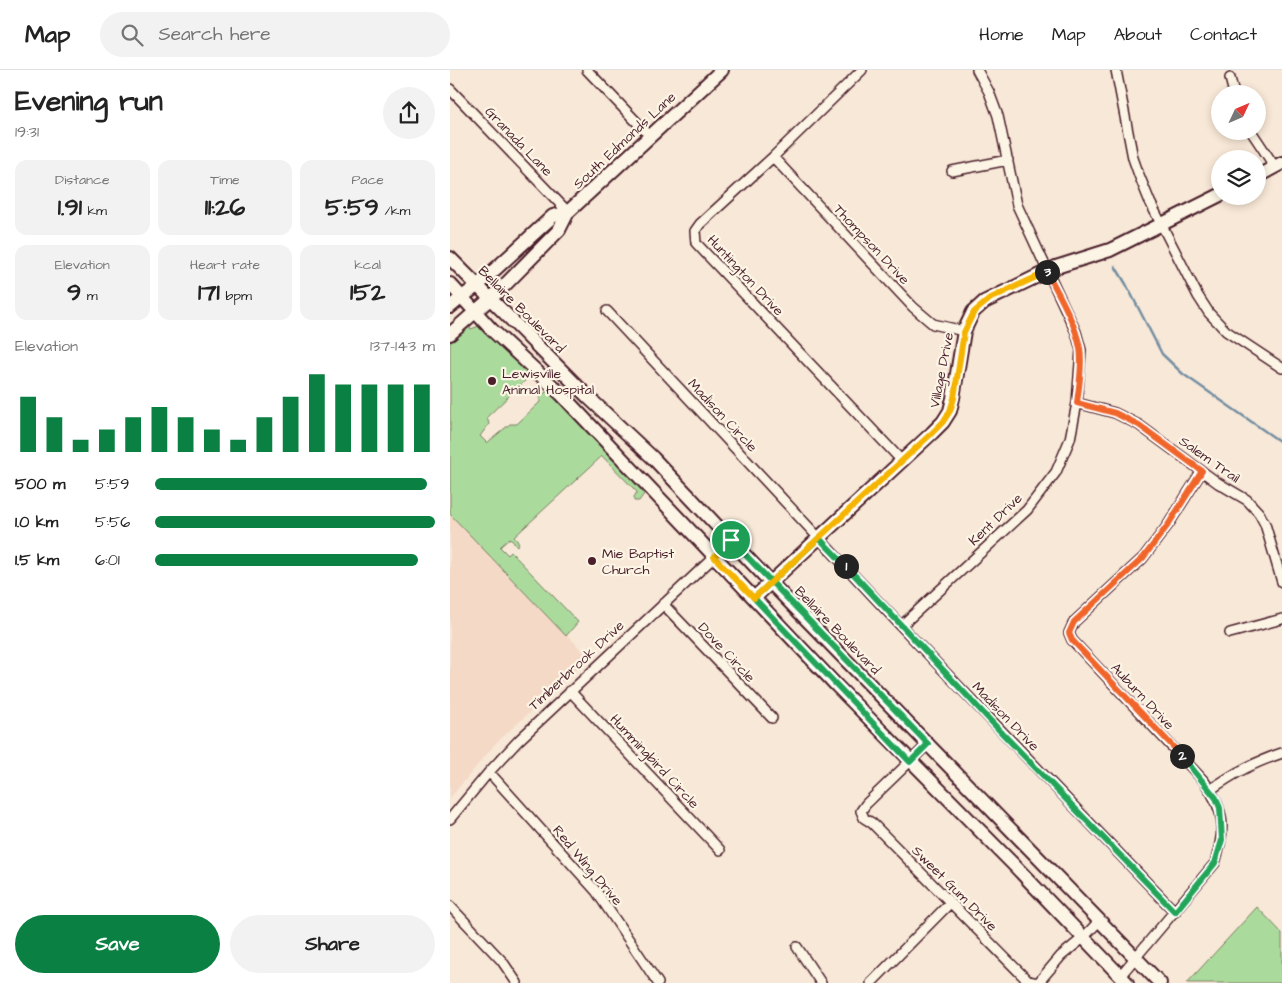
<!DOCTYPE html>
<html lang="en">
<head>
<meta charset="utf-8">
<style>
  :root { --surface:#fff; --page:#f2f2f2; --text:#222; --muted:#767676; --line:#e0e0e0; --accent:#0b8043 }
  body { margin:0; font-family:"Architects Daughter",sans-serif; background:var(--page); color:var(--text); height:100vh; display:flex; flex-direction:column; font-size:19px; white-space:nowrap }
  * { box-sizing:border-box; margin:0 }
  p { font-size:16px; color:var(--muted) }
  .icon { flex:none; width:28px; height:28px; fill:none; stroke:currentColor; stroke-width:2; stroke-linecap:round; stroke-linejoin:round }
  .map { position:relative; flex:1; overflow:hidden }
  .drawer { display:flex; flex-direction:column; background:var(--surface); width:450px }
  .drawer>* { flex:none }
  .needle { width:32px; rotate:46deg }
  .fabs { position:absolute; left:761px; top:15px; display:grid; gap:10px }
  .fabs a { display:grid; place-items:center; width:55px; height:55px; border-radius:50%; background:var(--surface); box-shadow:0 2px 8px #0003; font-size:25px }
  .pin { position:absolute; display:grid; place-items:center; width:42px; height:42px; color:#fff; margin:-21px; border:2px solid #fff; border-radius:50%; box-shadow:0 1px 5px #0007 }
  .km { position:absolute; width:25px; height:25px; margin:-12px; border-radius:50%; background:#222; color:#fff; font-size:14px; line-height:25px; text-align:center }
  .round { display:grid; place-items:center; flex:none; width:52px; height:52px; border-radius:26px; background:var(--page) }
  .head { display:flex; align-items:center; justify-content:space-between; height:85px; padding:0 15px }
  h1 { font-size:28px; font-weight:700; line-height:38px }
  .stats { display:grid; grid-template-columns:repeat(3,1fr); gap:8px; height:85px; padding:5px 15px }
  .stats div { display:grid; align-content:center; border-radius:12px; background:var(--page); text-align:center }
  .stats b { font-size:25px; font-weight:700 }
  .stats small { font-size:14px; font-weight:400 }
  .stats p { font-size:14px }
  .chart { height:140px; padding:10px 15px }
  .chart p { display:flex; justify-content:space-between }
  .chart svg { width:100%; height:90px; margin-top:5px; stroke:var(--accent); stroke-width:6 }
  .action { display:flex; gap:10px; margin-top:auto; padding:10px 15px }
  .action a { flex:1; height:58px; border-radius:30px; background:var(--accent); color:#fff; font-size:20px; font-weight:700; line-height:58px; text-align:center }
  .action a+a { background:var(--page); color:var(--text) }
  ul { padding:0 15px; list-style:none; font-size:16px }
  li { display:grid; grid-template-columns:80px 60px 1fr; align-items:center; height:38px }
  li i { height:12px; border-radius:6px; background:var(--accent) }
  header { display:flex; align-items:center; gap:30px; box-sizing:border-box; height:70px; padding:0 25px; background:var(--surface); border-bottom:1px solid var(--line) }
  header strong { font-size:24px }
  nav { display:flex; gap:28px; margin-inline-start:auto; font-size:18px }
  .search { width:350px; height:45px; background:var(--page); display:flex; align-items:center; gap:12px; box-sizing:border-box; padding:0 18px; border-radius:28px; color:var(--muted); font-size:19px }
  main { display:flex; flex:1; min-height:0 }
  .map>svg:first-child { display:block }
  .built { fill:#f4d9c6 }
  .green { fill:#aadb9c; stroke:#7a7d64 }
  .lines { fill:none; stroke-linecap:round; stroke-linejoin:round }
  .stream { stroke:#758fa3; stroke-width:2.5 }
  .street-casing { stroke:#4a1f2b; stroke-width:12 }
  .secondary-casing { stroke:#4a1f2b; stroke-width:16 }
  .street { stroke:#fcf5e5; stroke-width:9 }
  .secondary { stroke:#fcf5e5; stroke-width:12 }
  .split-1-casing { stroke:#fff; stroke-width:10 }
  .split-2-casing { stroke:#fff; stroke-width:10 }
  .split-3-casing { stroke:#fff; stroke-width:10 }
  .split-4-casing { stroke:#fff; stroke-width:10 }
  .split-1 { stroke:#22a559; stroke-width:6 }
  .split-2 { stroke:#22a559; stroke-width:6 }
  .split-3 { stroke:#f0652b; stroke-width:6 }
  .split-4 { stroke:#f5b400; stroke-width:6 }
  .poi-dot { fill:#4a1f2b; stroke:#fcf5e5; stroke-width:2 }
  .labels { text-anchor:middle; stroke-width:4.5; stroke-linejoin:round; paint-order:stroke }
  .street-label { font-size:14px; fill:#4a1f2b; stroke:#fcf5e5 }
  .poi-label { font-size:14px; fill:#4a1f2b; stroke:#fcf5e5; text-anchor:start }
</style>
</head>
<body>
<header>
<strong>Map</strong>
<div class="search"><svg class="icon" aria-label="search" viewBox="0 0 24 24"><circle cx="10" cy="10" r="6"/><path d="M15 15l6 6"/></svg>Search here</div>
<nav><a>Home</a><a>Map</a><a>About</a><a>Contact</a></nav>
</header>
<main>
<section class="drawer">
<div class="head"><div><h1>Evening run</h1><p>19:31</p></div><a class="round"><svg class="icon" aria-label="share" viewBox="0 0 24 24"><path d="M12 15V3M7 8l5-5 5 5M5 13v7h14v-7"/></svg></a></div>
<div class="stats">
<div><p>Distance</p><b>1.91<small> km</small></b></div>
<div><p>Time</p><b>11:26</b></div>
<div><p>Pace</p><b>5:59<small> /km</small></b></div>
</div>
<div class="stats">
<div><p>Elevation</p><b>9<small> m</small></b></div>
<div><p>Heart rate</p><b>171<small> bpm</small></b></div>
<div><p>kcal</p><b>152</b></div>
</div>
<div class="chart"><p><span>Elevation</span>137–143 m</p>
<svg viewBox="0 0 160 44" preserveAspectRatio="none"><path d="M5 44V17M15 44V27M25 44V38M35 44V33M45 44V27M55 44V22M65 44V27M75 44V33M85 44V38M95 44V27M105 44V17M115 44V6M125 44V11M135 44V11M145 44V11M155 44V11"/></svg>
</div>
<ul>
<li><b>500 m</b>5:59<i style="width:97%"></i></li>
<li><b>1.0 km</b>5:56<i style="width:100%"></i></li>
<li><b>1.5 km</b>6:01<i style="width:94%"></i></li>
</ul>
<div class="action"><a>Save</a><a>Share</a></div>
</section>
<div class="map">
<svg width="832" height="913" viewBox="0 0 832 913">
  <rect width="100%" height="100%" fill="#f8e8d7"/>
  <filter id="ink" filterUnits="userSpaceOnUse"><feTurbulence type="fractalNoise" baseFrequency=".02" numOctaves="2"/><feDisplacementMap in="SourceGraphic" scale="10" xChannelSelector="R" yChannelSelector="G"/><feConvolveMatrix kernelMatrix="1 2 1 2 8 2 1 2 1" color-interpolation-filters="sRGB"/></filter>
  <g filter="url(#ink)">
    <path class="built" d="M0 441 139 588 45 674 0 728Z"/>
    <path class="green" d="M29 256 82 304 37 347 39 354 30 366 37 373 60 354H67L90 332V326L98 321 189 417 194 424 189 431H184V427L187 422 152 386 64 467 69 473 67 476 60 468 50 477 58 485 61 482 128 552 116 566 0 444V273L18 257 21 259Z
      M807 837 832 863V913H737Z"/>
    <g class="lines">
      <path class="stream" d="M665 196 676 214 712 284 733 304 832 373"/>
      <g class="street-casing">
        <path id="street" d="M137 0 200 66
          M412 0 323 87 250 154 245 161 246 173 452 391
          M666 0 683 88 689 105 700 132 748 226 759 243 776 261 832 298
          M780 8 784 24
          M0 19 118 142
          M801 61 825 97
          M323 87 463 237 483 254 514 261
          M502 101 558 90
          M157 241 451 556 725 842
          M627 333 665 343 689 355 768 413 797 430 809 443 815 454 832 512
          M213 534 322 648
          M451 556 577 440 606 402 620 369 627 333 631 280 626 262 567 135 548 46 539 22 527 0
          M780 563 832 549
          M120 621 270 780
          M478 674 416 734 411 741 414 748 422 753 578 911 588 913 611 886 633 868 650 850
          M39 702 146 821 208 913
          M760 720C786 702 803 693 832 683
          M0 749 39 702 69 670 264 487
          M0 836 52 891 67 913
          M347 877 371 913
          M670 906 765 793C776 758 775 741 754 711L622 570 619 563 624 552 693 488 718 455 752 401
          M421 913 500 833"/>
      </g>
      <g class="secondary-casing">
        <path id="secondary" d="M808 106 832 93
          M0 188 138 327 203 388 321 513 710 913
          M0 214 41 259 111 324 387 616 563 794 677 913
          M0 237 12 227 27 216 103 146 118 142
          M0 264 50 220 109 160 118 142 272 0
          M304 528 482 363 493 352 500 341 503 328 514 261 523 242 534 232 606 197 660 180 770 125"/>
      </g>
      <use href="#street" class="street"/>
      <use href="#secondary" class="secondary"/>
    </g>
  </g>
  <g class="lines" filter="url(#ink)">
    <g class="split-1-casing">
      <path id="split-1" d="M281 470 478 674 460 692 304 528 369 468 396 496"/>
    </g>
    <g class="split-2-casing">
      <path id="split-2" d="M396 496 551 662 725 842 765 793 772 770 770 738 766 728 732 686"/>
    </g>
    <g class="split-3-casing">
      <path id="split-3" d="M597 202C609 225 625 252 630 278 633 295 629 316 627 333L665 343 689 355 752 401 718 455 693 488 624 552 619 563 622 570 732 686"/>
    </g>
    <g class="split-4-casing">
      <path id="split-4" d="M281 470 264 487 304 528 482 363 493 352 500 341 504 328 514 262 524 242 541 228 597 202"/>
    </g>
    <use href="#split-1" class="split-1"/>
    <use href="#split-2" class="split-2"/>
    <use href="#split-3" class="split-3"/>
    <use href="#split-4" class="split-4"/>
  </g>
  <g class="poi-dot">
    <circle cx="42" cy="311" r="5"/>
    <circle cx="142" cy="491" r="5"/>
  </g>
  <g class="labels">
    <g class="street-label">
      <text transform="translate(174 70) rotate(-43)" y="5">South Edmonds Lane</text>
      <text transform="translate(69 71) rotate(46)" y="5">Granada Lane</text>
      <text transform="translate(422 174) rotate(47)" y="5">Thompson Drive</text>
      <text transform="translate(296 205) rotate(47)" y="5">Huntington Drive</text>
      <text transform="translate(72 239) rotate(45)" y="5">Bellaire Boulevard</text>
      <text transform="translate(491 300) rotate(-79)" y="5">Village Drive</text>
      <text transform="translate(273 345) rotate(47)" y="5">Madison Circle</text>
      <text transform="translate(760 389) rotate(35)" y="5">Salem Trail</text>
      <text transform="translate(545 449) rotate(-44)" y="5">Kent Drive</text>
      <text transform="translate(388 560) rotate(46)" y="5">Bellaire Boulevard</text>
      <text transform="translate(277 582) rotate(47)" y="5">Dove Circle</text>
      <text transform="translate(126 595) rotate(-43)" y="5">Timberbrook Drive</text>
      <text transform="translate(693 626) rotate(47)" y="5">Auburn Drive</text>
      <text transform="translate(556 646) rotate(46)" y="5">Madison Drive</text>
      <text transform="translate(205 691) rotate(47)" y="5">Hummingbird Circle</text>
      <text transform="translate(138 795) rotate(50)" y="5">Red Wing Drive</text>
      <text transform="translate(505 818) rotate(45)" y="5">Sweet Gum Drive</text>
    </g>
    <g class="poi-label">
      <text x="52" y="308">Lewisville<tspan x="52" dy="16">Animal Hospital</tspan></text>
      <text x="152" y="488">Mie Baptist<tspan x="152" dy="16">Church</tspan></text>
    </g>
  </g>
</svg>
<div class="fabs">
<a><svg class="needle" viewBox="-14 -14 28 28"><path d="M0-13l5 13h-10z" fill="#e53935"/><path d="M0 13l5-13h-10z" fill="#767676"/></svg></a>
<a><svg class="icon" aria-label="layers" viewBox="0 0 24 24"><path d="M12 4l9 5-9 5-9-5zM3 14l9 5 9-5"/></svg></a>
</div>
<div class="pin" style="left:281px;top:470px;background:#1e9e55"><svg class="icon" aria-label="arrive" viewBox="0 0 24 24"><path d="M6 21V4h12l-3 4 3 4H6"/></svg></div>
<b class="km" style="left:396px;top:496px">1</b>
<b class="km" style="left:732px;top:686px">2</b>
<b class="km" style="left:597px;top:202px">3</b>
</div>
</main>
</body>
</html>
